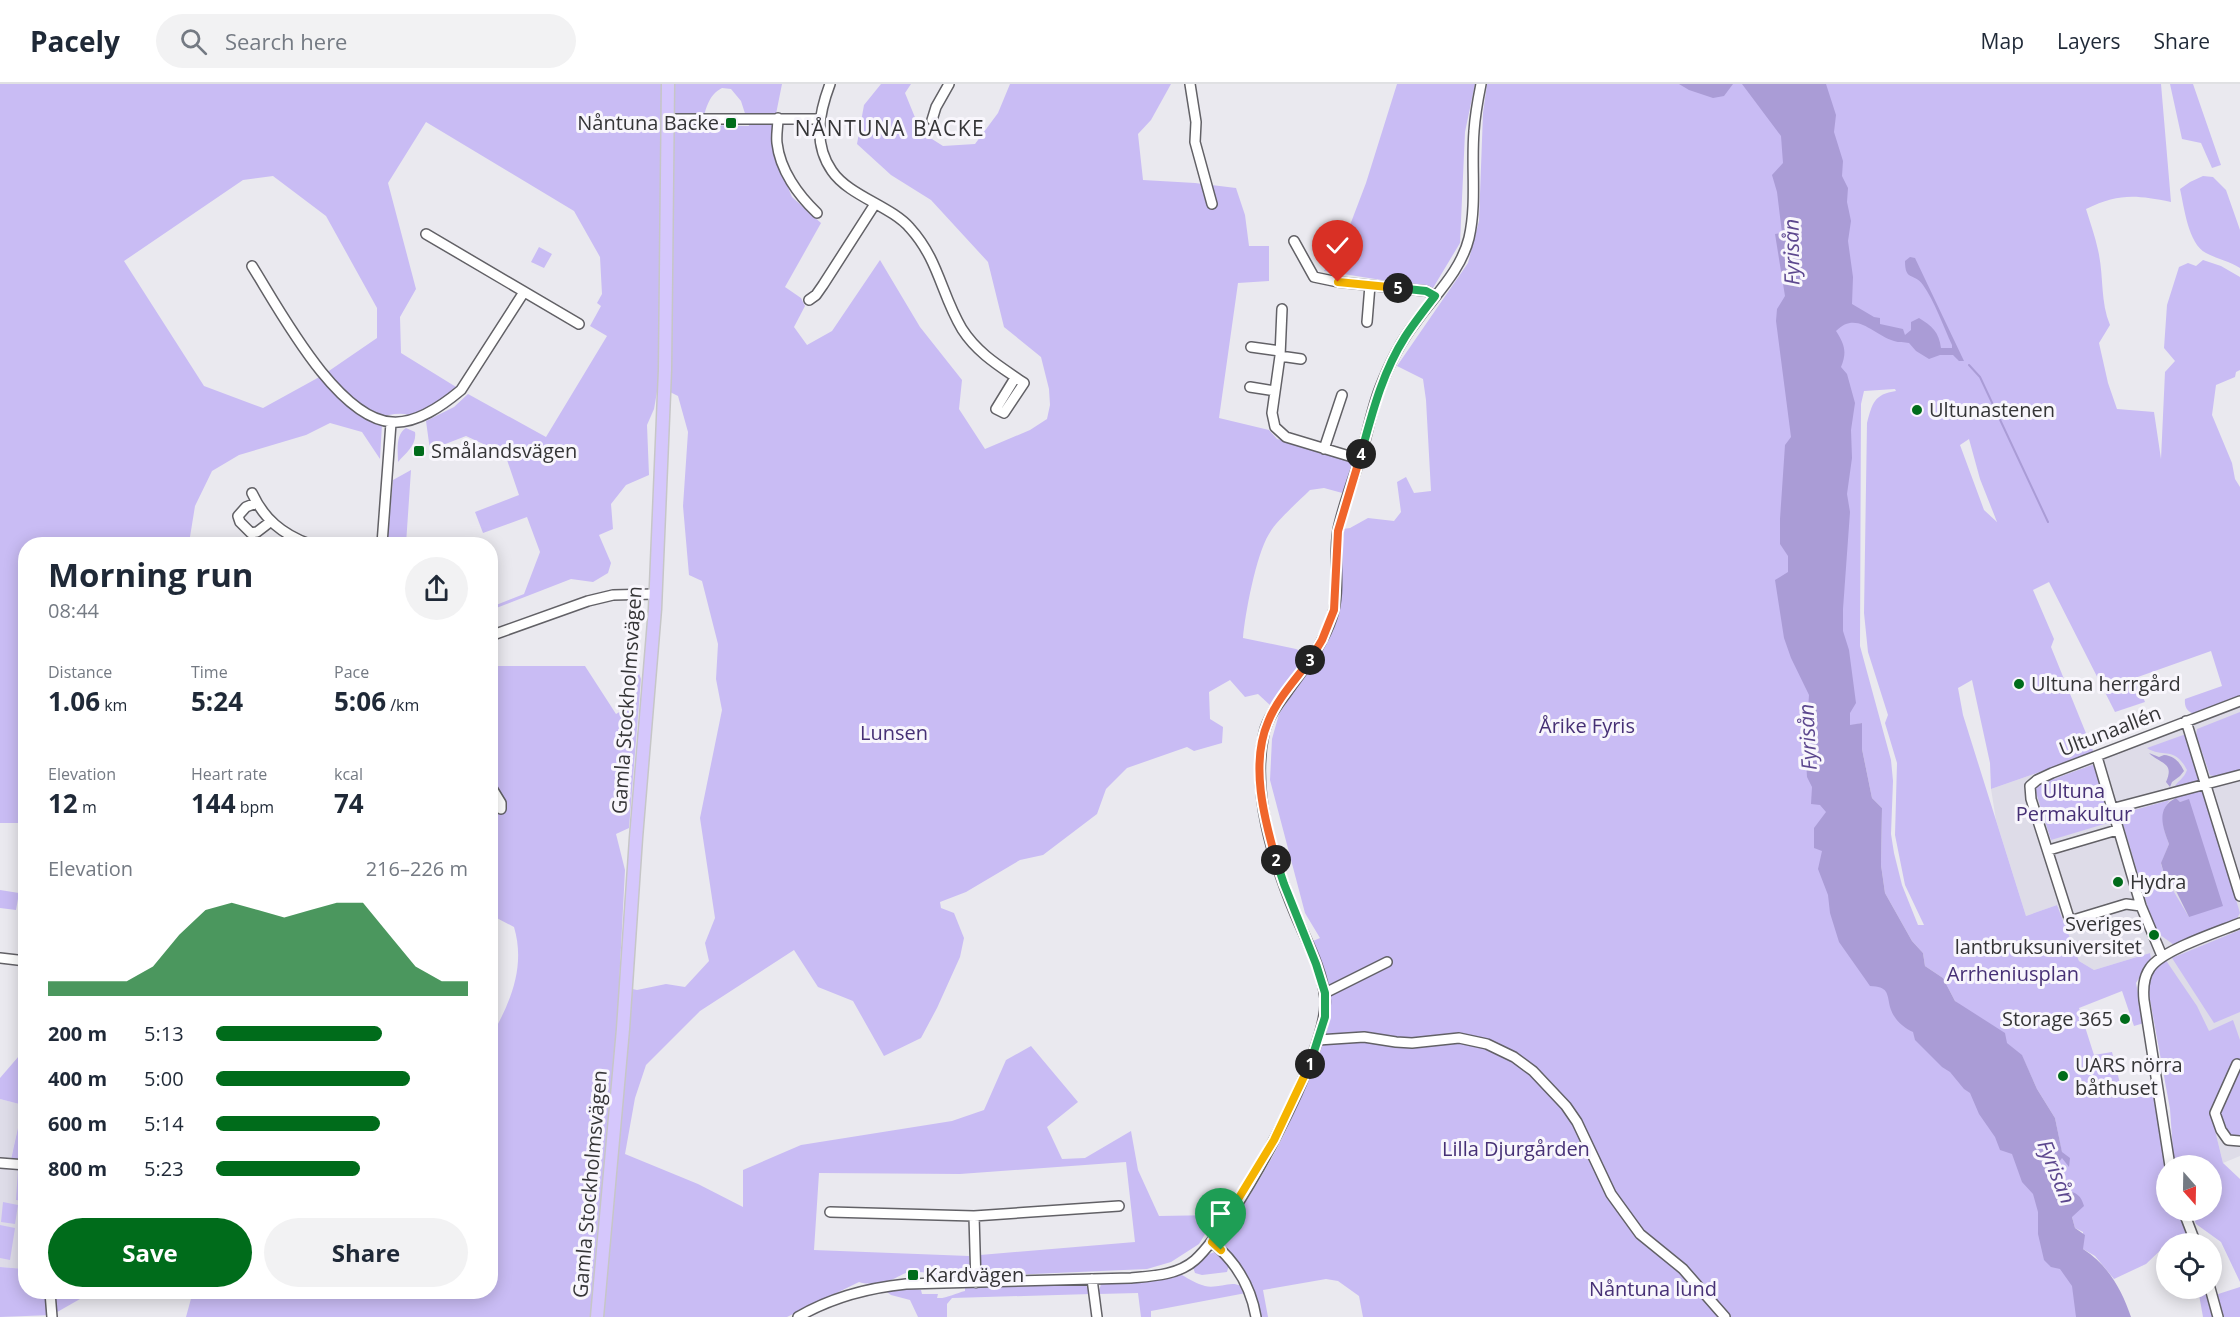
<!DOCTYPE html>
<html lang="en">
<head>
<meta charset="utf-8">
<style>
  :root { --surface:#fff; --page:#f2f2f3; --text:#1f2937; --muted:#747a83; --line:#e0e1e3; --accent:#006c1b }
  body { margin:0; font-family:"Open Sans",sans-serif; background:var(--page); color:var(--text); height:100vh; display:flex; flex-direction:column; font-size:22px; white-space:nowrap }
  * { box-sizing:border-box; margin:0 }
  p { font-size:20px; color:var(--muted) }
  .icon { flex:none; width:33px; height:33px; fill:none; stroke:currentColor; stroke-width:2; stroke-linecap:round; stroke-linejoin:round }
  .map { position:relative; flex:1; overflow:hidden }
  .side { position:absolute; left:18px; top:453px; width:480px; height:762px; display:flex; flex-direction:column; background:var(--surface); border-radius:24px; box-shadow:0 3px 15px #0003 }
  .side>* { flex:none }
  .needle { width:39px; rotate:160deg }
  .buttons { position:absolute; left:2156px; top:1071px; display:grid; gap:12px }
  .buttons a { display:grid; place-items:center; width:66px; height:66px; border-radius:50%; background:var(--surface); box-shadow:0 3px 15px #0003; font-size:30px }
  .pin { position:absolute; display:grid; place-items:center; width:51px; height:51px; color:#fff; margin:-62px -26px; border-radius:50% 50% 50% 0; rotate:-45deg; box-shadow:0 0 6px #0007 }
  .pin .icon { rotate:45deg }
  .km { position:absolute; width:30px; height:30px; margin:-15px; border-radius:50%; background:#222; color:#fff; font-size:16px; line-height:30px; text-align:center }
  .round { display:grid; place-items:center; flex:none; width:63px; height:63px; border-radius:32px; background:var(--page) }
  .headline { display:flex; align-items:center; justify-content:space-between; height:102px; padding:0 30px }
  h1 { font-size:33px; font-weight:700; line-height:45px }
  .stats { display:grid; grid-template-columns:repeat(3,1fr); gap:9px; height:102px; padding:6px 30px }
  .stats div { display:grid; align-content:center }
  .stats b { font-size:26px; font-weight:700 }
  .stats small { font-size:16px; font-weight:400 }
  .stats p { font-size:16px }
  .chart { height:168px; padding:12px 30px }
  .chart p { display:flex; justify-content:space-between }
  .chart svg { width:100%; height:108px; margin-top:6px; fill:var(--accent); opacity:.7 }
  .action { display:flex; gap:12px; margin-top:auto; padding:12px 30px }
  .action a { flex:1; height:69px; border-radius:36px; background:var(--accent); color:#fff; font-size:24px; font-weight:700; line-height:69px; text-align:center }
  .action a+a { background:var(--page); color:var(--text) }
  ul { padding:0 30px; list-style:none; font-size:20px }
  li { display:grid; grid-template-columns:96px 72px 1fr; align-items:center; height:45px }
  li i { height:15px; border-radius:8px; background:var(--accent) }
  header { display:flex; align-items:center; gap:36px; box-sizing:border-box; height:84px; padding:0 30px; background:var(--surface); border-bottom:2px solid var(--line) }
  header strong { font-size:28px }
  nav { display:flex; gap:33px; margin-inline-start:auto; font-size:21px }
  .search { width:420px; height:54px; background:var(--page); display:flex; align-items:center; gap:15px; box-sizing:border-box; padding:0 21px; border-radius:33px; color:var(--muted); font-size:22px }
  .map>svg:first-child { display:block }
  .built { fill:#dedce8 }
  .green { fill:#c9bcf4; fill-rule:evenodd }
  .water { fill:#aa9cd6 }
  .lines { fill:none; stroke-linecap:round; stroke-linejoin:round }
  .stream { stroke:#aa9cd6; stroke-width:2 }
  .minor-casing { stroke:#626166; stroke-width:12 }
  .major-casing { stroke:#c6c6c7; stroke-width:15 }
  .minor { stroke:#fff; stroke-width:9 }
  .major { stroke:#d5c7fc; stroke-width:12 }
  .split-1-casing { stroke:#fff; stroke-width:12 }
  .split-2-casing { stroke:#fff; stroke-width:12 }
  .split-3-casing { stroke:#fff; stroke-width:12 }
  .split-4-casing { stroke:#fff; stroke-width:12 }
  .split-5-casing { stroke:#fff; stroke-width:12 }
  .split-6-casing { stroke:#fff; stroke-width:12 }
  .split-1 { stroke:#f5b400; stroke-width:8 }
  .split-2 { stroke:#22a559; stroke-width:8 }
  .split-3 { stroke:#f0652b; stroke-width:8 }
  .split-4 { stroke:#f0652b; stroke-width:8 }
  .split-5 { stroke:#22a559; stroke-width:8 }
  .split-6 { stroke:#f5b400; stroke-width:8 }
  .poi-dot { fill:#006c1b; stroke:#f8f6fc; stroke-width:2 }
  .labels { text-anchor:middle; stroke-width:6; stroke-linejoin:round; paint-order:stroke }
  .poi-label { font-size:20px; fill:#353537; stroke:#f8f6fc; text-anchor:start }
  .street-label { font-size:20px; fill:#353537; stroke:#f8f6fc }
  .park-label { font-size:20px; fill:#463075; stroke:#f8f6fc }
  .neighbourhood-label { font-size:21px; letter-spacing:1.5px; fill:#353537; stroke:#f8f6fc }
  .water-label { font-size:21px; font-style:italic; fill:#5c478e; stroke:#f8f6fc }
</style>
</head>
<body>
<header>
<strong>Pacely</strong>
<div class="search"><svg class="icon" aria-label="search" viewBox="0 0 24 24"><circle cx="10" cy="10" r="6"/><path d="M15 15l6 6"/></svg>Search here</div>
<nav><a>Map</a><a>Layers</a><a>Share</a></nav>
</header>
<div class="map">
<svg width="2240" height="1233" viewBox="0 0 2240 1233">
  <rect width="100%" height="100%" fill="#eae9ef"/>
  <path class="built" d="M2240 618V1072L2223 1079 2210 1027 2157 894 2150 869 2094 886 2079 877 2057 821 2026 832 1996 736 1991 705Z
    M0 1015 23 1021 10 1079 25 1082V1185L0 1183Z"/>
  <path class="green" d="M0 0H782L773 45 774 70 792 113 821 139 785 203 801 214 805 222 794 243 807 261 832 247 880 176 920 243 962 296 959 325 985 365 1030 346 1047 335 1050 321 1049 305 1041 273 1004 243 988 178 931 116 891 91 857 60 864 21 881 0H911L905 9 921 48 943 62 975 60 998 29 1010 0H1171L1151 36 1138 50 1143 96 1195 99 1236 104 1245 131 1249 162H1269V197L1238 199 1219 334 1269 346 1277 355 1355 376 1346 410 1324 404 1310 406C1298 418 1276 437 1269 450 1256 471 1245 530 1243 554L1296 565 1309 571 1271 622 1258 610 1245 613 1230 596 1209 608 1210 635 1223 643 1222 659 1194 667 1187 663 1127 684 1106 705 1097 730 1043 771 1020 776 966 808 940 818 941 824 954 829 964 854 960 873 937 924 921 954 884 972 853 917 818 903 794 866 700 927 646 981 635 1014 625 1070 698 1100 743 1123V1086L801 1061 952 1037 984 1026 1006 976 1031 962 1078 1018 1047 1043 1062 1075 1085 1074 1131 1047 1138 1086 1159 1132 1217 1131 1199 1160 1171 1178 1147 1185 985 1192 980 1184V1171L1135 1158 1126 1078 960 1090 819 1089 814 1166 969 1172C970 1178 972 1186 966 1189 951 1196 925 1186 909 1188 903 1189 897 1194 891 1196 881 1199 868 1201 859 1198L787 1233H603L623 1017 610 1020 606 1097 592 1233H186L192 1211 80 1215 52 1231 0 1233V1183L25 1185 26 1208H490L491 953C510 919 526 883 514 843L491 831V574L498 582H585L616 630 623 626 625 581 635 579 641 595 629 744 616 750 625 786 619 902 637 906 666 900 685 903 709 877 705 859 715 834 700 734 722 626 716 595 718 560 702 497 689 491 683 422 688 348 678 312 658 302 654 325 647 341 649 391 626 401 611 420 613 445 599 451 611 479 608 489 593 498 571 495 491 526V523L524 510 540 468 527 433 483 449 475 428 519 411 505 370 466 352 430 366 426 337 454 323 468 310 546 353 607 252 590 242 601 222 597 219 602 210 600 173 574 127 426 38 388 99 416 205 400 233 401 269 461 306 417 334C404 327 391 330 378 334L382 340 380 375 362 348 330 339 306 351 239 371 212 387 195 422 189 459 192 460H26L25 739H0ZM722 4 731 5 741 17 749 42 702 41C705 27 708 11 722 4ZM273 92 326 132 377 224V254L323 291 263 324 204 302 124 177 243 96Z
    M1397 0H1475L1465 48 1460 159 1433 204 1324 187 1347 149 1366 99Z
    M1487 0H2161L2171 118C2136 111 2119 109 2086 125 2090 138 2095 152 2098 166 2104 191 2100 217 2110 241L2099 259 2108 299 2117 325 2154 328 2161 375 2165 288 2175 277 2164 264 2167 221 2179 183 2188 179 2196 182 2203 176 2221 182 2240 193V286L2236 288 2235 293 2216 301 2212 331 2232 379 2235 395 2240 403V615L2197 631C2188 629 2184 624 2185 615L2222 602 2211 567 2135 594 2145 618 2115 628 2049 498 2033 506 2054 555 2051 563 2094 669 1991 705 1990 679 1972 596 1958 604 1963 631 2026 832 2057 821 2079 877 2094 886 2150 869 2151 874 2136 899 2144 939 2134 942 2122 907 2079 924 2094 971 2112 968 2124 1015 2153 1011 2166 1082V1126L2180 1127 2190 1157V1159L2169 1158 2146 1180 2114 1195 2095 1172 2083 1165V1148L2075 1144 2072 1133V1108L2066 1107C2055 1092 2049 1085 2062 1069L2055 1034 2037 1005 2022 972 1955 917 1943 894 1925 882 1923 869 1912 857 1885 809 1881 781 1882 724 1872 714 1862 665V639L1850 642V629L1827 610 1865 845 2005 1017 2101 1233H1363L1359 1212 1338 1197 1326 1195 1263 1206 1268 1233H1259L1222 1159 1224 1149C1264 1095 1296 1033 1318 969 1323 954 1330 936 1329 920 1328 898 1315 879 1313 857L1320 854 1305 829 1270 696 1272 655 1279 630 1332 549 1340 524 1343 445 1350 444 1368 434 1394 437 1401 428 1397 398 1406 393 1414 409 1431 407 1426 316 1423 295 1397 282 1468 179 1479 137 1483 29ZM1895 305 1896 307C1874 310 1872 320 1867 339L1864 529 1868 568 1888 631 1885 639 1897 679 1895 751 1905 801 1924 841H1918L1902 801 1894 769 1891 750 1893 697 1891 676 1860 562 1861 320 1864 307ZM1969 355 1980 395 1997 438 1984 426 1960 361Z
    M2170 0H2193L2221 81 2212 84 2201 59 2182 55Z
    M2203 92 2213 93 2226 106 2240 146V184C2229 177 2217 175 2206 169 2188 160 2184 122 2180 105L2190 98Z
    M539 163 552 170 544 184 531 178Z
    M406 344 415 348C417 361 406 369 398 378 398 367 395 351 406 344Z
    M411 386 406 460H387L393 396Z
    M2240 628V688L2216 693 2210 691 2196 651 2197 645Z
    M2186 650 2200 694 2195 699 2173 705C2177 697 2184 695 2187 686 2174 661 2164 675 2147 664Z
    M2095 680 2111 738 2051 756 2034 702Z
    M2199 706 2204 709 2240 829 2236 836 2174 861 2159 850 2156 851 2120 730 2170 716C2159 731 2163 744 2169 760L2161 780 2165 793 2189 833V716L2180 718 2176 714 2178 711Z
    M0 806 19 809 16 826 0 824Z
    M2240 846V928L2214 939 2172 874Z
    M2165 875 2197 922 2209 947 2233 936 2240 956V1054L2228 1060 2211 1030 2223 1079 2240 1095V1198L2221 1158 2196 1140 2191 1127 2211 1126V1082L2174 1081 2170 1025 2148 905 2154 885Z
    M25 965V1081L10 1080 23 1021 0 1015V994Z
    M18 1085 25 1087V1117L16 1116Z
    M3 1118 18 1121 15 1140 1 1138Z
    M0 1141 15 1144 10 1176 0 1174Z
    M1215 1168 1221 1170 1229 1181 1227 1188 1202 1191 1195 1189 1193 1183 1206 1171Z
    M1182 1191C1189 1195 1197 1200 1205 1202 1220 1206 1238 1191 1246 1209L1151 1227V1233H1141L1138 1209 1098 1210 1101 1200 1105 1199 1140 1198Z
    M1082 1199 1090 1205 1091 1210 952 1214 947 1220V1233H918L910 1216 891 1211 884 1206 908 1204 921 1206 922 1210H938L937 1214C946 1215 956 1209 965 1207V1204Z
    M2240 1203V1233H2218L2212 1212Z
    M2198 1205H2206L2213 1233H2203Z"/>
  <path class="water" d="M1679 0H1733L1724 12 1713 14 1689 6Z
    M1742 0H1826L1836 31 1834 48 1843 77 1842 92 1848 104 1847 118 1851 137 1848 157 1853 193 1852 220 1874 233 1880 234V240L1903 245 1905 251 1911 246V238L1919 234C1932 242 1939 248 1941 264H1952V261C1944 244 1934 216 1923 201 1914 188 1905 198 1905 177L1910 173 1915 174 1964 277H1959L1953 271H1940L1929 275 1916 267 1909 259C1904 258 1899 259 1894 257 1873 251 1857 226 1836 247 1845 261 1847 268 1841 283L1847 290 1855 319 1851 346 1852 374 1847 410 1850 428 1843 525V547L1849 566 1856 619 1850 629V641L1862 639V665L1872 714 1882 724 1881 781 1885 809 1912 857 1923 869 1925 882 1943 894 1955 917 2005 949 2007 959 2022 971 2037 1005 2055 1034 2062 1068 2070 1074 2069 1083 2062 1074 2059 1078 2056 1077 2054 1090 2062 1095 2066 1107C2077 1108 2081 1112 2084 1122L2072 1133 2075 1144 2085 1151 2083 1165C2108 1181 2122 1206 2131 1233H2076L2072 1202 2060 1185 2051 1183 2044 1176 2038 1150V1128L2033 1110 2022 1098 2012 1070 2000 1066 1995 1053 1979 1030 1970 1009 1964 1005 1950 988 1942 983 1915 956 1913 948C1903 944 1893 934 1890 923 1887 908 1888 903 1870 902L1839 858 1830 829 1828 811 1818 785 1822 767 1814 764V744L1826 728 1820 721 1811 720 1812 703 1807 693 1806 675 1812 662 1807 640 1809 611 1791 574 1784 554 1775 496 1788 488V472L1780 460V435L1785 361 1791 353 1776 237 1777 225 1785 212 1775 150 1782 149 1777 108 1772 91 1783 79 1781 52Z
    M2149 669 2159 673 2164 671C2174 672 2179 677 2184 687L2180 692 2172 698 2170 703 2166 698C2175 678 2160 680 2149 669Z
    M2176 714 2180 718 2189 715 2223 822 2189 833 2174 803 2165 793 2161 779 2169 760C2163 744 2155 724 2176 714Z"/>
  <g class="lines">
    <path class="stream" d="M1969 281 1980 293 2048 438"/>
    <g class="minor-casing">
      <path id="minor" d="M830 0C819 29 813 60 832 87 849 112 891 122 910 144 939 176 941 210 962 245 978 270 1001 283 1024 299L1004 329 996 325 1015 294
        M1190 0 1196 38 1195 58 1212 120
        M778 34C778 42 776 51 777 59 780 86 798 111 817 129
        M667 35H819
        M932 36 936 23 949 0
        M426 150 579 240
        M1294 157 1314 193 1338 198 1426 207 1435 212
        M252 182C279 225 337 335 392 338 417 340 443 321 461 306L524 208
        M809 216 816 211 823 201 875 120
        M1282 225 1280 272 1272 329 1275 343 1286 353 1359 375
        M1367 238 1370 201
        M1251 263 1280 267
        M1280 272 1301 275
        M1250 303 1275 307
        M1324 365 1342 311
        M252 409C264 435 282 450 309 460
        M256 419 246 423 238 432 240 438 251 449 257 448 270 438
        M382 460 391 339
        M490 552 588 517 613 511 655 510
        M2186 637 2240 812
        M2097 673 2141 822 2162 872
        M490 701 501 719V725
        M2111 725 2240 691
        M2049 766 2117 746
        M2141 822 2126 820 2070 837 2031 715 2030 702 2037 696 2052 689 2240 617
        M0 874 26 877
        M1325 909 1387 878
        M1318 956 1364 953 1396 958 1412 959 1459 954 1487 960 1514 973 1533 987 1566 1022 1577 1038 1611 1110 1640 1150 1683 1185 1725 1233
        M2237 980 2215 1029 2221 1046 2228 1056 2240 1057
        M0 1079 26 1081
        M2170 1082 2144 916C2143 905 2143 894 2150 884 2162 866 2218 848 2240 839
        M2183 1126 2196 1160
        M830 1128 974 1132 1119 1122
        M974 1132 976 1199
        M1212 1158C1235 1177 1251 1203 1256 1233
        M1092 1195 1097 1233
        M2210 1204 2218 1233
        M50 1208 52 1233
        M798 1233C832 1213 867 1204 906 1200L1131 1194C1153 1192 1178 1191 1195 1176 1234 1141 1330 966 1325 914 1322 885 1307 858 1296 832 1273 777 1251 709 1264 649 1268 633 1278 620 1287 608 1304 584 1323 561 1332 533 1341 505 1333 475 1338 446 1343 422 1352 398 1360 375 1367 352 1371 327 1380 304 1389 281 1400 258 1415 239 1434 212 1461 187 1469 154 1477 119 1471 82 1474 47 1475 31 1478 15 1481 0"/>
    </g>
    <g class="major-casing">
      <path id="major" d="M597 1233 623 945 636 754 655 525 665 286 668 0"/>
    </g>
    <use href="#minor" class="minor"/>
    <use href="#major" class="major"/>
  </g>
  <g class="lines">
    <g class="split-1-casing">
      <path id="split-1" d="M1221 1166 1212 1158 1274 1056 1310 980"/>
    </g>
    <g class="split-2-casing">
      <path id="split-2" d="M1276 776 1284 800 1316 880 1325 909V933L1310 980"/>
    </g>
    <g class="split-3-casing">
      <path id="split-3" d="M1276 776C1264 734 1250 680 1268 638 1277 615 1296 595 1310 576"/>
    </g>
    <g class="split-4-casing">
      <path id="split-4" d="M1310 576 1322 556 1334 526 1338 447 1361 370"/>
    </g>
    <g class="split-5-casing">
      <path id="split-5" d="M1361 370C1372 330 1382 289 1405 253 1414 239 1425 225 1435 212L1426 207 1398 204"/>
    </g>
    <g class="split-6-casing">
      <path id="split-6" d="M1338 198 1398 204"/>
    </g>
    <use href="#split-1" class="split-1"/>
    <use href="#split-2" class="split-2"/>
    <use href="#split-3" class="split-3"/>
    <use href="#split-4" class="split-4"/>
    <use href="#split-5" class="split-5"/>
    <use href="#split-6" class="split-6"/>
  </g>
  <g class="poi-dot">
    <rect x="725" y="33" width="12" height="12" rx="3"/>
    <circle cx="1917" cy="326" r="6"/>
    <rect x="413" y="361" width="12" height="12" rx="3"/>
    <circle cx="2019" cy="600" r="6"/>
    <circle cx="2118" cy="798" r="6"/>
    <circle cx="2154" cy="851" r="6"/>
    <circle cx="2125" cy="935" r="6"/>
    <circle cx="2063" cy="992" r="6"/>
    <rect x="907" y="1185" width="12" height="12" rx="3"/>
  </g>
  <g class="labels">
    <g class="poi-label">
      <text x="719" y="46" text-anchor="end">Nåntuna Backe</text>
      <text x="1929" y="333">Ultunastenen</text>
      <text x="431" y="374">Smålandsvägen</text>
      <text x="2031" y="607">Ultuna herrgård</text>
      <text x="2130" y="805">Hydra</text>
      <text x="2142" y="847" text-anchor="end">Sveriges<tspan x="2142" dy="23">lantbruksuniversitet</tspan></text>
      <text x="2113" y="942" text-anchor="end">Storage 365</text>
      <text x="2075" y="988">UARS nörra<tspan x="2075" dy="23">båthuset</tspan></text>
      <text x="925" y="1198">Kardvägen</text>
    </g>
    <g class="street-label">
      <text transform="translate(627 616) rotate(-86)" y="7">Gamla Stockholmsvägen</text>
      <text transform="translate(2110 647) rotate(-21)" y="7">Ultunaallén</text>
      <text transform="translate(590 1100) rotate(-85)" y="7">Gamla Stockholmsvägen</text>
    </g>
    <g class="park-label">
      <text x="1587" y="649">Årike Fyris</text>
      <text x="894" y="656">Lunsen</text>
      <text x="2074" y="714">Ultuna<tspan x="2074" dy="23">Permakultur</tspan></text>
      <text x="2013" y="897">Arrheniusplan</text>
      <text x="1516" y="1072">Lilla Djurgården</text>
      <text x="1653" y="1212">Nåntuna lund</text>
    </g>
    <g class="neighbourhood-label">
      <text x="890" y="52">NÅNTUNA BACKE</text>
    </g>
    <g class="water-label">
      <text transform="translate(1792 168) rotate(-91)" y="7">Fyrisån</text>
      <text transform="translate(1808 653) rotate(-93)" y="7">Fyrisån</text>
      <text transform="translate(2056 1088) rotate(68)" y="7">Fyrisån</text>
    </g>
  </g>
</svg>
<div class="buttons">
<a><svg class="needle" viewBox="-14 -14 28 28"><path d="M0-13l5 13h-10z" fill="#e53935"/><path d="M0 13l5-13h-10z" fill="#747a83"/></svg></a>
<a><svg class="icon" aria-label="locate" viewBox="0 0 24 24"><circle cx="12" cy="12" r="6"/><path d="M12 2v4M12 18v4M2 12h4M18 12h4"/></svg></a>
</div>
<div class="pin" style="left:1221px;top:1166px;background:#1e9e55"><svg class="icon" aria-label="arrive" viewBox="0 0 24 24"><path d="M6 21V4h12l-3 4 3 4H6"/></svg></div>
<div class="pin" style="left:1338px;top:198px;background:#d93025"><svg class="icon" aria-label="check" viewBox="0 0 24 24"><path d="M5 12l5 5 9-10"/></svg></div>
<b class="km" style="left:1310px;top:980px">1</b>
<b class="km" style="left:1276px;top:776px">2</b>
<b class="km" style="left:1310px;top:576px">3</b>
<b class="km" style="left:1361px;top:370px">4</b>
<b class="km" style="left:1398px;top:204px">5</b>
<section class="side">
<div class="headline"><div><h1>Morning run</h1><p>08:44</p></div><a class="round"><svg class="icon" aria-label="share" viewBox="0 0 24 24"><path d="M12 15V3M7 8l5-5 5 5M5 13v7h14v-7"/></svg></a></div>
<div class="stats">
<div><p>Distance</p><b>1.06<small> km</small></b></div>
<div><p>Time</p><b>5:24</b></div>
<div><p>Pace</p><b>5:06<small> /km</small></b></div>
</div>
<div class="stats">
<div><p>Elevation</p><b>12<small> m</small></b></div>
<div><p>Heart rate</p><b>144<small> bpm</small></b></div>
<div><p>kcal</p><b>74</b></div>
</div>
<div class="chart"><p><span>Elevation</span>216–226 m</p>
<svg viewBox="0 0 160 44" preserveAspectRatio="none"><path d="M0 44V38L10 38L20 38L30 38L40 32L50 19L60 9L70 6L80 9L90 12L100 9L110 6L120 6L130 19L140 32L150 38L160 38V44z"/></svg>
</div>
<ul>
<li><b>200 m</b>5:13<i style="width:66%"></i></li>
<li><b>400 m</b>5:00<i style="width:77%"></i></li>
<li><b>600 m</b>5:14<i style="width:65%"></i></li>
<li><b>800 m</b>5:23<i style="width:57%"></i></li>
</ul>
<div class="action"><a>Save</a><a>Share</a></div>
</section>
</div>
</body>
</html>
